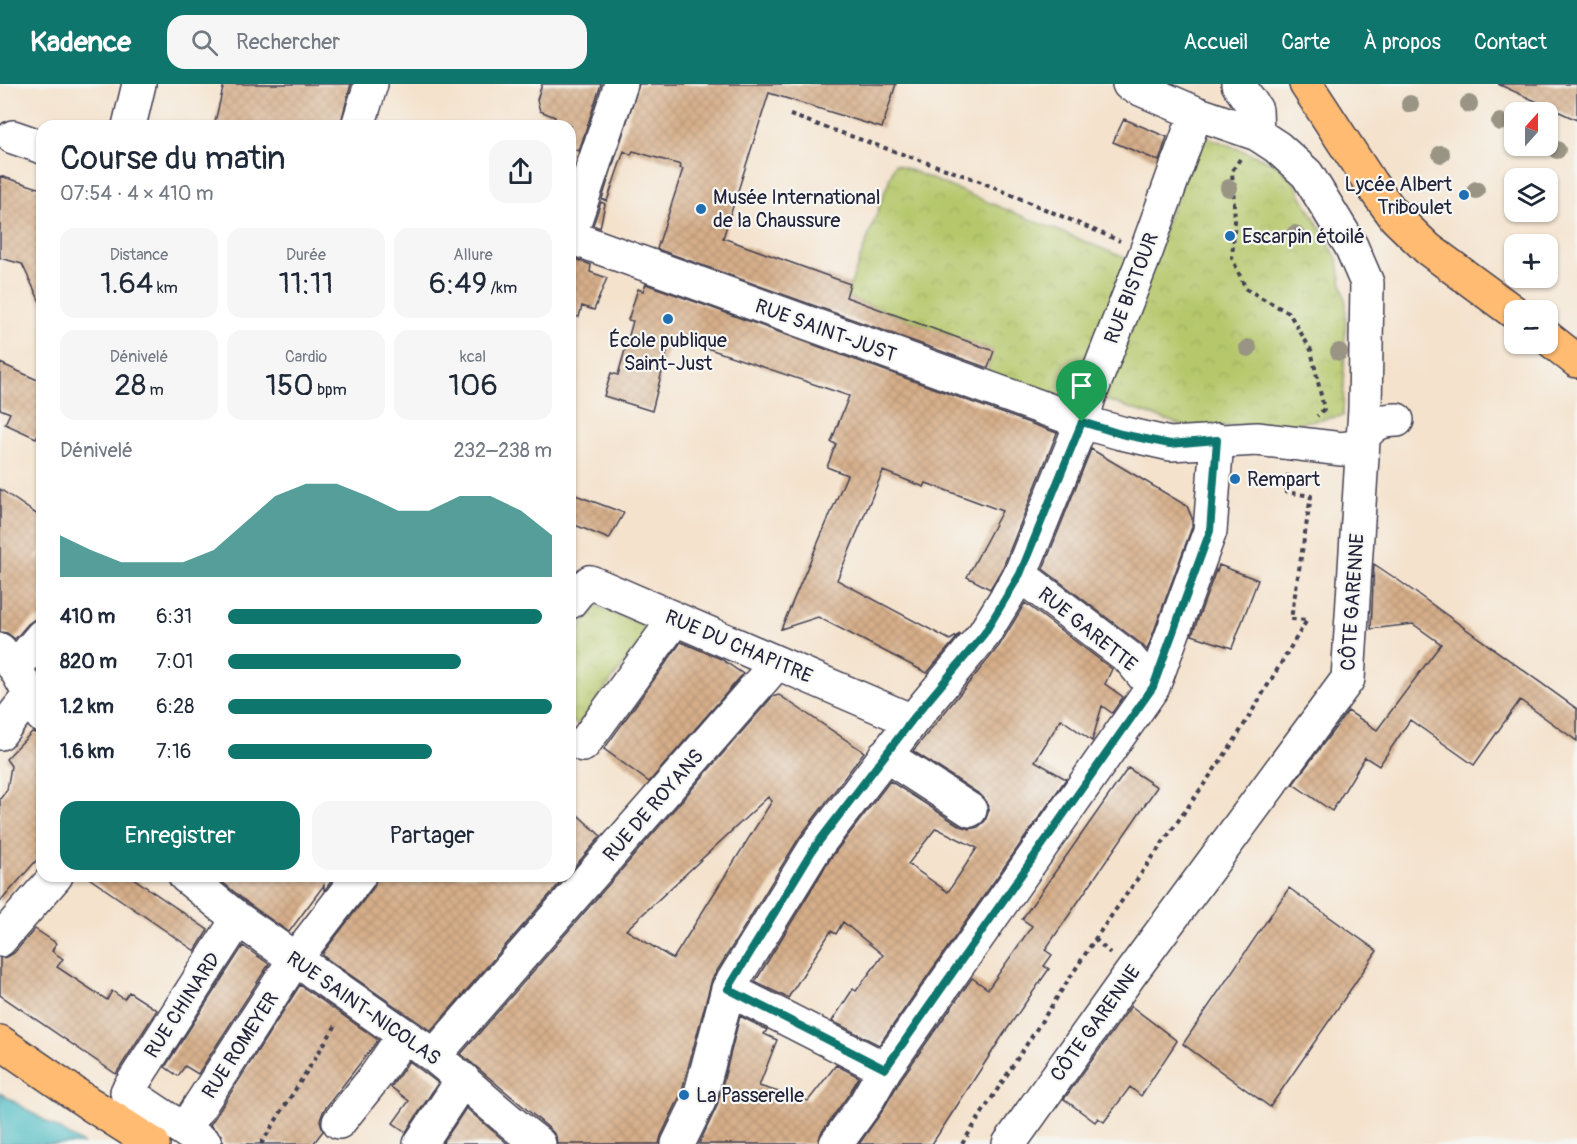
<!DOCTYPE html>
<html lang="fr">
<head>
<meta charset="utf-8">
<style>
  :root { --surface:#fff; --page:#f6f6f7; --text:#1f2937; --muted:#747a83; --accent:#0f766e }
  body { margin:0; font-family:Pangolin,sans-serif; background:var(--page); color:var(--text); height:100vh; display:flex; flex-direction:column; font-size:22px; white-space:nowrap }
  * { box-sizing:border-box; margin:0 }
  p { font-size:20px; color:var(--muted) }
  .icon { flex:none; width:33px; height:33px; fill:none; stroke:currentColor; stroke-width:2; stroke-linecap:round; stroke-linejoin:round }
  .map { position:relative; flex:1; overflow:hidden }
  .sheet { position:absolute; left:36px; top:36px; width:540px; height:762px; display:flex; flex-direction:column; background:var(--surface); border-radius:18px; box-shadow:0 2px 4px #0004 }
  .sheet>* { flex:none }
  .needle { width:39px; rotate:21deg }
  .fabs { position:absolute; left:1504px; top:18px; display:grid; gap:12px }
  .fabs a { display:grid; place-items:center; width:54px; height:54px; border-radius:12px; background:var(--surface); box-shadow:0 2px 4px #0004; font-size:30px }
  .pin { position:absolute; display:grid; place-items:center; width:51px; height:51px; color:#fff; margin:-62px -26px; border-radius:50% 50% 50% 0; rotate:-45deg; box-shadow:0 0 6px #0007 }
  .pin .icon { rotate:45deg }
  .round { display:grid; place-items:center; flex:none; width:63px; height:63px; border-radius:18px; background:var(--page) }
  .overview { display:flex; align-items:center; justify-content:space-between; height:102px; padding:0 24px }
  h1 { font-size:33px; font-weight:600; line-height:45px }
  .figures { display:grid; grid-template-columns:repeat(3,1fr); gap:9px; height:102px; padding:6px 24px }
  .figures div { display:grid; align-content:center; border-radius:15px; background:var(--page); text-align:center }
  .figures b { font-size:30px; font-weight:600 }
  .figures small { font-size:16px; font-weight:400 }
  .figures p { font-size:16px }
  .chart { height:168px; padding:12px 24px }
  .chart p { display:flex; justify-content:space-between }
  .chart svg { width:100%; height:108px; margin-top:6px; fill:var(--accent); opacity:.7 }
  .action { display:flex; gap:12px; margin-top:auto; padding:12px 24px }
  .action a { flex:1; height:69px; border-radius:18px; background:var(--accent); color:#fff; font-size:24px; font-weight:600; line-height:69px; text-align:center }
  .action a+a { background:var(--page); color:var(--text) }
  ul { padding:0 24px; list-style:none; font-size:20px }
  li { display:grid; grid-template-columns:96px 72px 1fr; align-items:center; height:45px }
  li i { height:15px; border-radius:8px; background:var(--accent) }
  header { display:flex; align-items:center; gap:36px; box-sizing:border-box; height:84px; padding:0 30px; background:var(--accent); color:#fff }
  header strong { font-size:28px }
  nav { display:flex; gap:33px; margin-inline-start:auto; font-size:21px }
  .search { width:420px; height:54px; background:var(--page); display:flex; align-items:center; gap:15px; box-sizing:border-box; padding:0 21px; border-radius:18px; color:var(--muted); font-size:22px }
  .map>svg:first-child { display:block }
  .park { fill:url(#park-crowns); stroke:#6c7452; stroke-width:1.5 }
  .water { fill:#4dbbc3; stroke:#386e7f; stroke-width:1.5 }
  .building { fill:url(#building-cross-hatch); fill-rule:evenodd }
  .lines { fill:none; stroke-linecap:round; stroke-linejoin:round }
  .minor-casing { stroke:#423f51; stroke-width:36 }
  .major-casing { stroke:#423f51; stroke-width:36 }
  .path { stroke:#423f51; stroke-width:4; stroke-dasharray:4.5 4.5; stroke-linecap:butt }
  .minor { stroke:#fff; stroke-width:33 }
  .major { stroke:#febb71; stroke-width:33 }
  .tree { fill:#999484 }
  .route-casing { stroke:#fff; stroke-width:12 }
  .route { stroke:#0f766e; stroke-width:8 }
  .poi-dot { fill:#1f6fb2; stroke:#f6f6f2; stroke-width:2 }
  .labels { text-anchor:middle; stroke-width:4.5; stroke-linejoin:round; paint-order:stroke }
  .poi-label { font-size:20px; fill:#22223b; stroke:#f6f6f2; text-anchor:start }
  .street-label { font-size:20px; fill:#22223b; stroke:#f6f6f2 }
</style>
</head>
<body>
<header>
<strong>Kadence</strong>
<div class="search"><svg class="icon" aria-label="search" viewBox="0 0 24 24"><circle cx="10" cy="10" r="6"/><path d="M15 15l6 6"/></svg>Rechercher</div>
<nav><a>Accueil</a><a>Carte</a><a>À propos</a><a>Contact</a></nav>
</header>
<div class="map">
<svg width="1577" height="1060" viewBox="0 0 1577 1060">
  <defs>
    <pattern id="park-crowns" width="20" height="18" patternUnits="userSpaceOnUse" patternTransform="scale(1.5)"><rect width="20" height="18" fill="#b5c76a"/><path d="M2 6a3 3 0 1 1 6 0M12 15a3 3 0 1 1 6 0" fill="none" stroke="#9bab5d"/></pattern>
    <pattern id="building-cross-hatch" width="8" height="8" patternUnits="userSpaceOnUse" patternTransform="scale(1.5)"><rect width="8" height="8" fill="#d6ae89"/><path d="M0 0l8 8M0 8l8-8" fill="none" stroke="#b79577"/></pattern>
  </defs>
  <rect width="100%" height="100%" fill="#f6f6f2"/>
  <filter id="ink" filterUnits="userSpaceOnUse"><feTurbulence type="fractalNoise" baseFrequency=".0167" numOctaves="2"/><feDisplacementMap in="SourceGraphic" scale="12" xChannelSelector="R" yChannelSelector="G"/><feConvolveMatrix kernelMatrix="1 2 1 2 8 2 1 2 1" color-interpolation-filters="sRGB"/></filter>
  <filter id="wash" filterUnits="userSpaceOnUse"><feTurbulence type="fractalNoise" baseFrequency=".008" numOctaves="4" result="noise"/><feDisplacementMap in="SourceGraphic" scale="24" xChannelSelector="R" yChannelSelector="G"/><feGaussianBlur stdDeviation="1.35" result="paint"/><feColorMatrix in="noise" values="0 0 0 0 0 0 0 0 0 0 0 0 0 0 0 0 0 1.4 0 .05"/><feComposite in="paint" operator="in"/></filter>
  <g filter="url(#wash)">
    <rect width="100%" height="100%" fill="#f4e2cc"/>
    <path class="park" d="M1200 50 1277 80 1295 100 1337 174 1346 220 1343 332 1275 342H1184L1100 314Z
      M895 80 1130 176 1072 322 985 293 993 267 846 213Z
      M596 522 651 544 578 641 570 635V555Z"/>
    <path class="water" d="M0 1009 83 1060H0Z"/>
    <g id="blocks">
      <path class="building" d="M224 0H351L340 42H214Z
        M542 0H601L579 67 570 64V42H552L555 33 540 27 537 16Z
        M639 0H896L882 44 769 9 723 154 850 200 846 213 994 267 988 284 657 165 683 85 680 84 681 81 633 67 631 71 624 67 607 117 602 115Z
        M1498 0H1577V36Z
        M1124 35 1167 53 1159 77 1113 58Z
        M0 92 42 105V222L22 180 0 174Z
        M601 118 605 120 600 144 593 141Z
        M571 173 591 181 590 188 607 194 594 226 582 222 579 233 570 232Z
        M646 200 1057 349 1003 483 990 505 967 493 1002 427 926 399 924 403 883 387 837 496 950 556 960 550 927 589 818 533 781 545 847 391 827 383 836 360 831 358 849 312 671 252 652 327 604 312 611 289 618 291 633 237 628 236 638 205 643 207Z
        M0 279 42 298V342L36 354 5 340 10 329 0 325Z
        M1091 365 1187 422 1192 434V443L1147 566 1140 559 1043 485Z
        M0 405 42 434V463L36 473 42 477V534L35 535 28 540 15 555 7 549 0 548Z
        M570 409 624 429 609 455 570 439Z
        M1374 480 1398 496 1577 625V657L1520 616 1474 681 1410 636 1379 682 1365 673 1332 727 1293 700 1348 627 1377 646 1441 560 1413 540 1371 545Z
        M1219 481 1258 496 1232 564 1192 551 1216 486 1217 488Z
        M1025 519 1112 585 1105 600 1123 613 1112 629 1102 622 1092 657 1061 635 1035 677 1066 695 879 961 832 937 853 905 856 907 883 871 843 838 836 850 831 847 788 914 755 898 830 775 890 697 960 742 970 745 978 743 985 737 989 726 987 718 981 711 913 667 999 562ZM936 744 977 764 948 808 908 780Z
        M681 558 721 575 743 590 649 698 604 665Z
        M779 611 864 668 799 754 712 895 681 1010 661 1052 659 1060H557L556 1052 550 1045 461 970 772 613ZM768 713 772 717 673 875 626 846Z
        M32 648 42 651V770L0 818V715L7 706 11 682 6 675Z
        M1128 684 1157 703 1045 866 1052 871 1044 882 1049 885 1003 951 932 1060H859L881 1029 901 995 972 894 988 905 1032 842 1022 835Z
        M570 724 601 752 570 788Z
        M86 792H130L208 846 195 867Z
        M215 792H335L324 807V801L289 848 249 820Z
        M377 792H566L431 947 323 872V869L374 803Z
        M1289 804 1377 867 1270 1023 1183 960Z
        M35 845 56 859 52 867 63 875 57 883 107 916 112 907 124 915 129 908 157 926 116 990 0 911V874L7 873 14 869Z
        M243 862 269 880 198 990 185 982 178 992 165 983Z
        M300 901 378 956 324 1026 320 1036 323 1047 313 1060H224L221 1051 210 1041Z
        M1131 922 1177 957 1141 1012 1130 1003 1104 1038 1098 1034 1095 1038 1064 1015Z
        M740 932 767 946 764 950 777 956 759 1002 808 1017 836 981 859 993 849 1010 821 1049 818 1060H699L717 1022Z
        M409 977 438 999 406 1048 393 1039 409 1017 391 1003Z
        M466 1024 508 1060H442Z"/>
    </g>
  </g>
  <g filter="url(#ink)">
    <use href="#blocks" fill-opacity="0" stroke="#423f51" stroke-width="1.5"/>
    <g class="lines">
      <g class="minor-casing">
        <path id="minor" d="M1238 0 1256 26 1257 50
          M129 42 139 0
          M358 42 371 0
          M13 53 42 63
          M570 151 621 0
          M570 153 1082 338 1121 349 1170 360 1257 355 1342 365 1353 363 1362 358
          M1363 353C1373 340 1381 336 1397 336
          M1020 491 1129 574 1153 603
          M570 518 578 508 590 498 912 637
          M0 566 15 584 42 632
          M15 584 42 552
          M0 649 30 611
          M583 661 675 535
          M885 671 970 726
          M185 792 238 835 434 972C470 1001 502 1033 539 1060
          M0 856 56 792
          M728 905 885 985
          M434 972 777 579
          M339 1038 375 993 404 951
          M184 1046 295 875 359 792
          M205 1060 127 1008 238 835
          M420 1060 463 995
          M678 1060 699 1017 728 905 815 764 912 637 984 550 1020 491 1082 338 1089 313 1146 168 1196 29
          M836 1060 865 1020 885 985 1153 603 1210 447 1217 356
          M1009 1060 1131 889 1348 595 1365 325 1367 199 1351 162 1307 90 1277 63 1257 50 1196 29 1129 0"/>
      </g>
      <g class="major-casing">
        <path id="major" d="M1306 0 1371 100 1396 134 1428 165 1515 229
          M1548 254 1577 277
          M0 958 90 1020 153 1060"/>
      </g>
      <path class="path" d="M790 31 974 95 1120 157
        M1240 75 1232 87 1235 136 1232 174 1246 205 1289 229 1311 266 1324 325 1317 332
        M1095 855 1110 869
        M261 1060 336 941
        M962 1060 1095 855 1233 659 1307 536 1291 535 1311 412 1286 408 1288 390"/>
      <use href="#minor" class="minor"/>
      <use href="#major" class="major"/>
    </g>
    <g class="tree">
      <circle cx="1410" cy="20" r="9"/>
      <circle cx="1469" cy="20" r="9"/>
      <circle cx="1500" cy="38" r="9"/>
      <circle cx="1557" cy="66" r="9"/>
      <circle cx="1441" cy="70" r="9"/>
      <circle cx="1229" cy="104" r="9"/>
      <circle cx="1476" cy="106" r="9"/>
      <circle cx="1295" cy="150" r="9"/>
      <circle cx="1248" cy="264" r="9"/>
      <circle cx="1339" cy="268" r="9"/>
    </g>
  </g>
  <g class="lines" filter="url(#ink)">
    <g class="route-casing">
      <path id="route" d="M1082 338 1121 350 1170 360 1217 356 1210 447 1153 603 885 985 728 905 814 764 912 636 984 550 1020 490Z"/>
    </g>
    <use href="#route" class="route"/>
  </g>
  <g class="poi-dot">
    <circle cx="1464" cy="111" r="6"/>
    <circle cx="701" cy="125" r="6"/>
    <circle cx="1230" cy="152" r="6"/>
    <circle cx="668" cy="235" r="6"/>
    <circle cx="1235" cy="395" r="6"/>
    <circle cx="684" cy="1011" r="6"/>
  </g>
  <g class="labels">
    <g class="poi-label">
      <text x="1452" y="107" text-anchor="end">Lycée Albert<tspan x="1452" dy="23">Triboulet</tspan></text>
      <text x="713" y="120">Musée International<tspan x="713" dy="23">de la Chaussure</tspan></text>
      <text x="1242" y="159">Escarpin étoilé</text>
      <text x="668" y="263" text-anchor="middle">École publique<tspan x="668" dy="23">Saint-Just</tspan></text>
      <text x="1247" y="402">Rempart</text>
      <text x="696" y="1018">La Passerelle</text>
    </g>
    <g class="street-label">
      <text transform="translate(1131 204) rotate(-69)" y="7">RUE BISTOUR</text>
      <text transform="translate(826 246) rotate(20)" y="7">RUE SAINT-JUST</text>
      <text transform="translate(1352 518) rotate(-86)" y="7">CÔTE GARENNE</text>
      <text transform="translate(1088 545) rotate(39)" y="7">RUE GARETTE</text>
      <text transform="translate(739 562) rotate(23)" y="7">RUE DU CHAPITRE</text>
      <text transform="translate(653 721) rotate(-49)" y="7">RUE DE ROYANS</text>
      <text transform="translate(182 921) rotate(-57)" y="7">RUE CHINARD</text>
      <text transform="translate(364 924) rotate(35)" y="7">RUE SAINT-NICOLAS</text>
      <text transform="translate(1095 939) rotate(-54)" y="7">CÔTE GARENNE</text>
      <text transform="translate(240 961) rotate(-57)" y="7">RUE ROMEYER</text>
    </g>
  </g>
</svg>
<div class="fabs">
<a><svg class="needle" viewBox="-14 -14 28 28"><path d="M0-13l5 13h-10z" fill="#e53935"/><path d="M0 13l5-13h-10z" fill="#747a83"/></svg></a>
<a><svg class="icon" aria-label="layers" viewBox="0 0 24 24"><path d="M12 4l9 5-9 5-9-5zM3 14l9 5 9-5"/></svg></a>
<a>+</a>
<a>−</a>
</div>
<div class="pin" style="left:1082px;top:338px;background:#1e9e55"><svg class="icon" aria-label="arrive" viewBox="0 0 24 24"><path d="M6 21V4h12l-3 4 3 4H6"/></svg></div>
<section class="sheet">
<div class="overview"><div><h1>Course du matin</h1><p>07:54 · 4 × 410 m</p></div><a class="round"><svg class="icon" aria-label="share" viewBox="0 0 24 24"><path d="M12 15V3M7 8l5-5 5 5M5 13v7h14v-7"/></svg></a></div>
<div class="figures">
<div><p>Distance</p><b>1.64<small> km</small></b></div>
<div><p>Durée</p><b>11:11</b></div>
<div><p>Allure</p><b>6:49<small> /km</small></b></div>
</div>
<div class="figures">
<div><p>Dénivelé</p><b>28<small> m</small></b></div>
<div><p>Cardio</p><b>150<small> bpm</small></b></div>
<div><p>kcal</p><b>106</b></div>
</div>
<div class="chart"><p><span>Dénivelé</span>232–238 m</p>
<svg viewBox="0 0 160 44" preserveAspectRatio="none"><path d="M0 44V27L10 33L20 38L30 38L40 38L50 33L60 22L70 11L80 6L90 6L100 11L110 17L120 17L130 11L140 11L150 17L160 27V44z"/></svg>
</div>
<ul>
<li><b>410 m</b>6:31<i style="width:97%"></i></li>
<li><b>820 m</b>7:01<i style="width:72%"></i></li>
<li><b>1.2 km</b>6:28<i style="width:100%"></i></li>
<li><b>1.6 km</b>7:16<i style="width:63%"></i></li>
</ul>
<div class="action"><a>Enregistrer</a><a>Partager</a></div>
</section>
</div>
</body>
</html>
